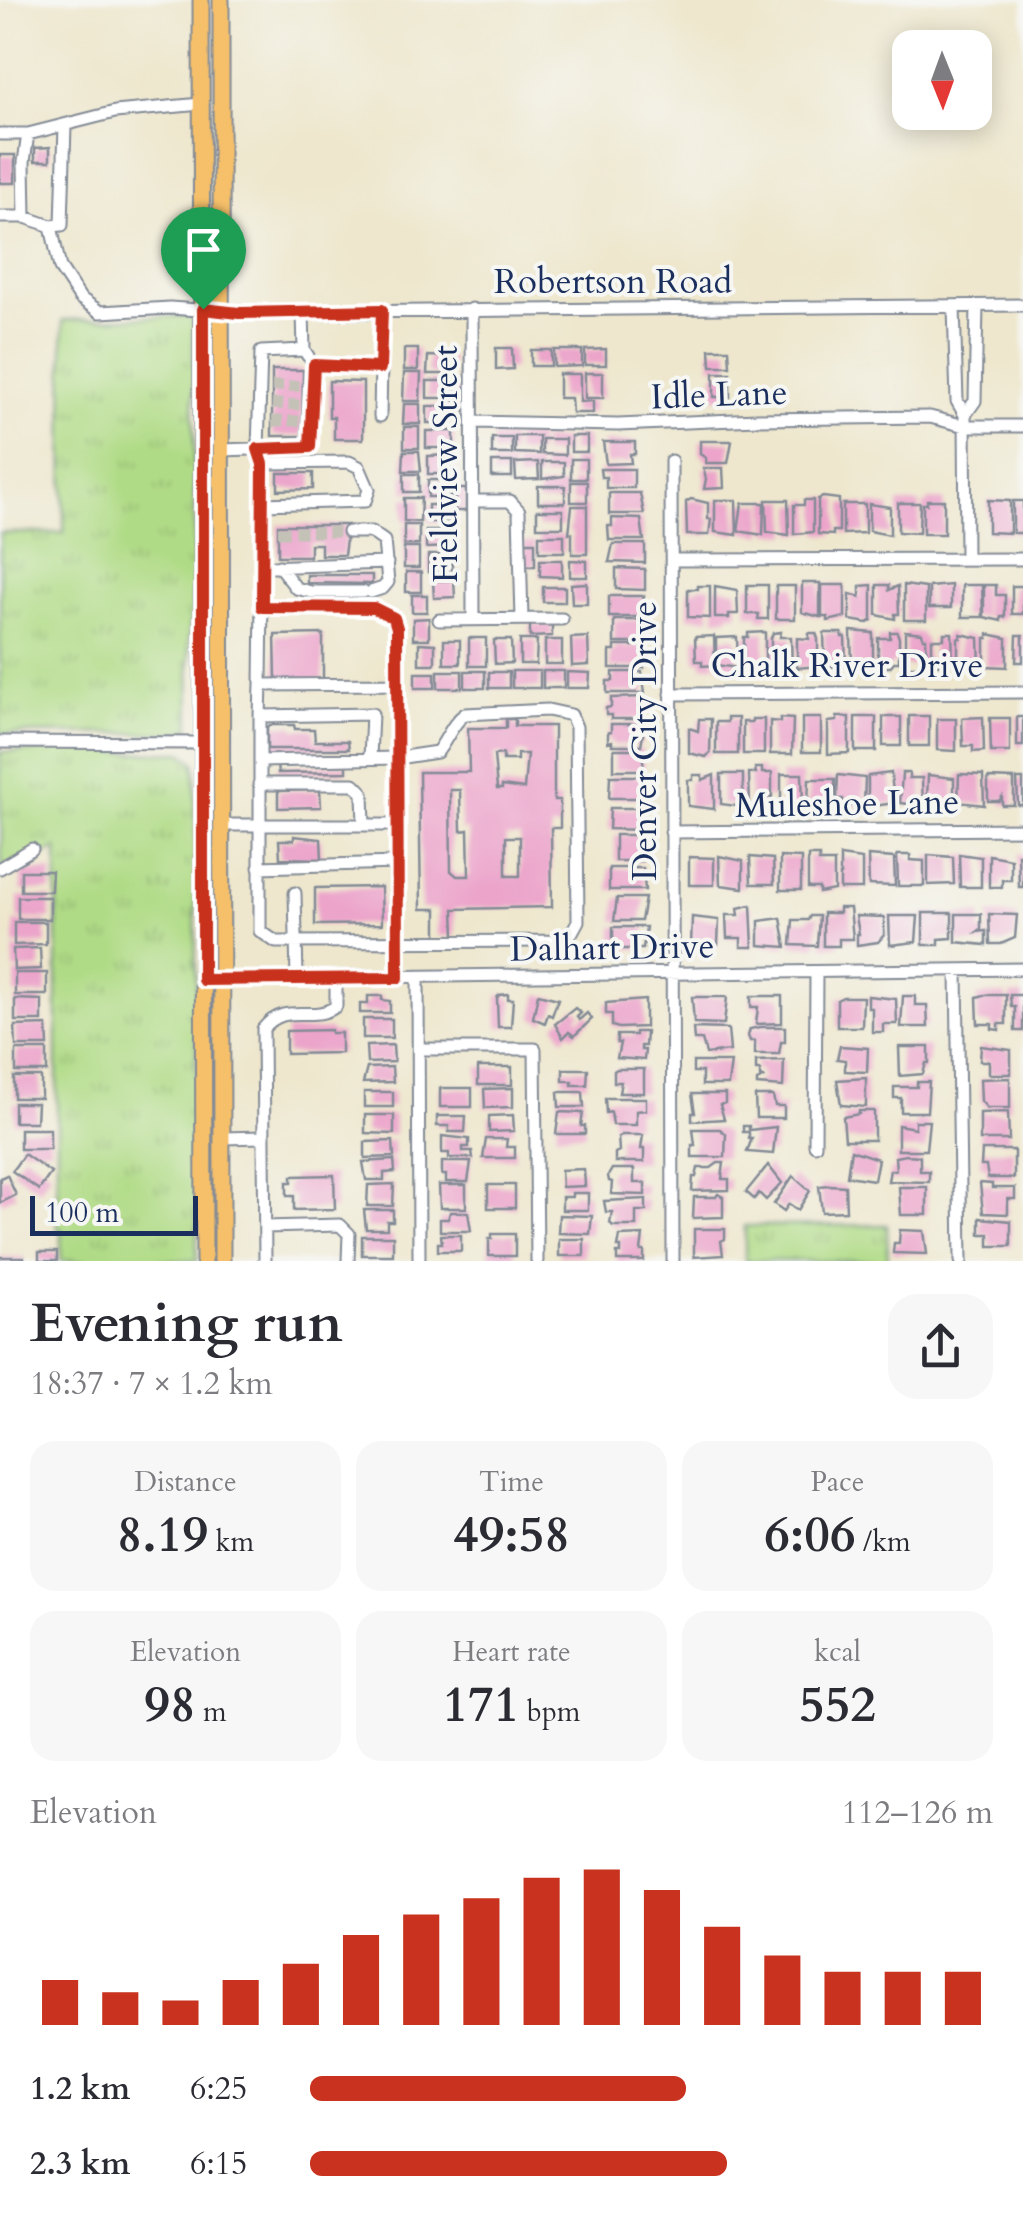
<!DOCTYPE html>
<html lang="en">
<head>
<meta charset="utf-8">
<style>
  :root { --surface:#fff; --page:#f7f7f7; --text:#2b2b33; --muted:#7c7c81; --accent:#c8321e }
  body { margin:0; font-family:Cardo,serif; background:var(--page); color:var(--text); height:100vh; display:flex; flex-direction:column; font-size:38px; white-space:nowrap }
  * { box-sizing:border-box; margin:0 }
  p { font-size:32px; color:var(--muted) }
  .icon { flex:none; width:55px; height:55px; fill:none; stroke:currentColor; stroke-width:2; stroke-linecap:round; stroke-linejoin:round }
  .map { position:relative; height:1261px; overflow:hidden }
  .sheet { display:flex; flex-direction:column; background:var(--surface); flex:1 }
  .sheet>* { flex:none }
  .needle { width:65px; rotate:179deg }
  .fabs { position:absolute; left:892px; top:30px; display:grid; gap:20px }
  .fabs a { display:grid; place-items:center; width:100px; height:100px; border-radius:20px; background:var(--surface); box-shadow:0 5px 25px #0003; font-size:50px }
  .scale { position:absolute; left:30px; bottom:25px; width:168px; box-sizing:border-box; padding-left:10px; border:5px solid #1b2f5e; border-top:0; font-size:28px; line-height:35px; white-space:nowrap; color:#1b2f5e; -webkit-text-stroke:8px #f6f6f2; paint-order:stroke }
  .pin { position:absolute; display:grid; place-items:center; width:85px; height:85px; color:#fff; margin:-102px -42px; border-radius:50% 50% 50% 0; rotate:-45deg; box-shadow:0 0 10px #0007 }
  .pin .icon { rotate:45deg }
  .round { display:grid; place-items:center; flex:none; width:105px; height:105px; border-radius:30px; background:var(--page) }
  .headline { display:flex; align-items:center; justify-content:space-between; height:170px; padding:0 30px }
  h1 { font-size:55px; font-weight:700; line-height:75px }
  .stats { display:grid; grid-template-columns:repeat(3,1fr); gap:15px; height:170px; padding:10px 30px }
  .stats div { display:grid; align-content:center; border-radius:25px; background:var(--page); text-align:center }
  .stats b { font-size:50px; font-weight:700 }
  .stats small { font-size:28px; font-weight:400 }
  .stats p { font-size:28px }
  .chart { height:280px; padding:20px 30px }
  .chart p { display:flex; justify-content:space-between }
  .chart svg { width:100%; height:180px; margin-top:10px; stroke:var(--accent); stroke-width:6 }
  ul { padding:0 30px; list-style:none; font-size:32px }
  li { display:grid; grid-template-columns:160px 120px 1fr; align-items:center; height:75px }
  li i { height:25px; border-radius:12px; background:var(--accent) }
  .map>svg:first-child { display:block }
  .grass { fill:url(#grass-tufts); stroke:#668572; stroke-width:2.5 }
  .building { fill:#eca4cb; fill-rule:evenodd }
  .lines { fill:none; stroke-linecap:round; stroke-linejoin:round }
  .minor-tunnel { stroke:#c4c2b7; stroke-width:11; stroke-dasharray:11 5.5; stroke-linecap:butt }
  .minor-casing { stroke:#848b96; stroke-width:15 }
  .major-casing { stroke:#848b96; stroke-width:19 }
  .minor { stroke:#fff; stroke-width:11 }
  .major { stroke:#f6c06b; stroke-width:15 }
  .route-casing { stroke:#fff; stroke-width:20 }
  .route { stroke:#c8321e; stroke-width:12 }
  .labels { text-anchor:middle; stroke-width:8; stroke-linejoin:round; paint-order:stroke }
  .street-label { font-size:35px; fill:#1b2f5e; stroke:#f6f6f2 }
</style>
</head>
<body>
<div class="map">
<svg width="1023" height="1261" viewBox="0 0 1023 1261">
  <defs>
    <pattern id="grass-tufts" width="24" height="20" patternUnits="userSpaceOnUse" patternTransform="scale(2.5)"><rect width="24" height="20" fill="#b0db86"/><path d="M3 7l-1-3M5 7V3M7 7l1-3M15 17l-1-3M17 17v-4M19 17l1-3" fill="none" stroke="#97bc76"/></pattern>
  </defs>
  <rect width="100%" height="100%" fill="#f6f6f2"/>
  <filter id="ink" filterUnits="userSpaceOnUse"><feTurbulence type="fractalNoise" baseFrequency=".01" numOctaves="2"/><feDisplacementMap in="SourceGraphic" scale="20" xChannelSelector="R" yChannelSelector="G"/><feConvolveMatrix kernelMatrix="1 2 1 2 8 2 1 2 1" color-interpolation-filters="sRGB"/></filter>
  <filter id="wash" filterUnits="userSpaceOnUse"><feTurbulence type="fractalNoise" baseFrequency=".0048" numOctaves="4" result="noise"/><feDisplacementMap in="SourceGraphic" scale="40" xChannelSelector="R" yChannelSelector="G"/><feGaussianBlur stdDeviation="2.25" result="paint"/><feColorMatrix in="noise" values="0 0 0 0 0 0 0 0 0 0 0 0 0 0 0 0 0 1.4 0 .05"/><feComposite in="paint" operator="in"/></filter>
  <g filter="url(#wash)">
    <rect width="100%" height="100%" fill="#eee7cd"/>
    <path class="grass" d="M190 316 193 320 195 578 189 639 190 728 178 733 0 734V533H64L63 320Z
      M71 747 127 753 182 752 195 763 197 1261H61V1229L57 1228V848L2 878 0 752 53 751 54 748Z
      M887 1225 888 1261H745V1226Z"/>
    <g id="blocks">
      <path class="building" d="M50 147V161H35V148Z
        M0 155H15V183H0Z
        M496 348H512L513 369 496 370Z
        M404 349H418V370H404Z
        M606 349V365H585V350Z
        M710 349H729L730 366H711Z
        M531 350H551V366H531Z
        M554 350H582V366L554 367Z
        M428 356 452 357 451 374H427Z
        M272 370H303L302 436H272Z
        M404 373H421L420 401H403Z
        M585 373H603V398H585Z
        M714 373H730V397H714Z
        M559 374H580V402L593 401V413H572L571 398H559Z
        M329 381 363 382V439H334V417H329Z
        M427 381H451V398H427Z
        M466 389 467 410H455V390Z
        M404 404H420V424H403Z
        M427 406H451V423H427Z
        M404 427H419V448H404Z
        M426 431H454V448H426Z
        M515 436H539V454L515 453Z
        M571 436H587V452H571Z
        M492 438H512V454H492Z
        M542 439H565V455L542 454Z
        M700 441H732L728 463H706V458L700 454Z
        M603 442H635V454H630L631 463 606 464Z
        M404 451H419L421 471H403Z
        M451 455V474H428V456Z
        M571 459H586V479H571Z
        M492 462H512V477H492Z
        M538 462 539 479 516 480 515 463Z
        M542 462H564V476L542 479Z
        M703 468H723L724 488 704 489 706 479Z
        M600 469H634V488H606V477H601Z
        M278 473H313V489L278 490Z
        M404 474H419V492H404Z
        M428 480H451V497H428Z
        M571 482H587V502H571Z
        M538 486H565V503H538Z
        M455 489H466V511H455Z
        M609 493H640L644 514H609Z
        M823 497 839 499V531H833V535L818 534V499Z
        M404 498H421L420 522 404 521Z
        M691 499 708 503V519H711L709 535H687L686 502Z
        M715 500H736L737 535 715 532Z
        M766 500H788L789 535 767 532Z
        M804 500H813V532L794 534V505H804Z
        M927 500H944V534H923V504H927Z
        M988 500 1010 501V533L988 532Z
        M1013 501H1023V533H1013Z
        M742 503H764L763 535 738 531Z
        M898 503H920L919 533 898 532Z
        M843 504H865V533L843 534Z
        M869 504 890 507V535L869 531Z
        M428 505H451V522H428Z
        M572 506H587V554H572V533H569Z
        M537 510H563V527H537Z
        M612 518 641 519 644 540H609L608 526H612Z
        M278 525H348L344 555H321V544H310V556H278Z
        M404 525H419V545H404Z
        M426 531H454V547L426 548Z
        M539 535H564V552H539Z
        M524 542H535V566H524Z
        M613 544H645V563L609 562Z
        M404 548H419V568H404Z
        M428 555H452V572H428Z
        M540 560H562V577L540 576Z
        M570 560 587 561V577H570Z
        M616 568 645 569V590L616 589Z
        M406 572H421V592H406Z
        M307 575H372V584L307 583Z
        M454 580 455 597 434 598 433 581Z
        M587 583V604H572L571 584Z
        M802 583H820V617L802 612Z
        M747 585H768V619H758L759 614H747Z
        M822 585H845V617L828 621V617H822Z
        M872 585V620L868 623 850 620V594L860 597V586Z
        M877 585H889V590L898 586 899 614H895V619L877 615Z
        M904 585 926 588V620H904Z
        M951 585V608H929V587Z
        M962 585H982L983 617H962Z
        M984 585H996V595H1005V617H1001V621L984 617Z
        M698 586H710V618L688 617V589H698Z
        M715 586 737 590 738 614H729V618H715Z
        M776 586H795V619H776Z
        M1012 586H1023V614H1012Z
        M543 587H565V602H543Z
        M412 595H427V612H412Z
        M609 596H644L641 617H609Z
        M429 618V639H413V619Z
        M614 620H642L644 643H614Z
        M530 625H552V636L530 637Z
        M851 631 873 633V666L852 667Z
        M905 631 922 633 923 638H926L927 666H905Z
        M765 632V667H744V637H748V633Z
        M781 632 780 637H791L792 667H780L777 662H771V638L773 633Z
        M890 632H897L899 638V662H894L890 667H878V638H890Z
        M809 633H816L818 639V666L797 668V638L809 639Z
        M824 633H842V637H845L846 666 825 667Z
        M944 633H952L953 662 932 666V639H944Z
        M323 634V680H276L275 635Z
        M961 634 979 638 980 668 958 666V638H961Z
        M988 634 1007 638V667L985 666V638H988Z
        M1017 635H1023V662H1016Z
        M714 636 715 665 702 666V661H696L695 637Z
        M588 637 589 665 572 666 571 638Z
        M737 637 738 668 716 665V638Z
        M469 638H486V666H469Z
        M444 640H460V664H444Z
        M494 640H511L512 663 495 664Z
        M520 640H537L536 664H520Z
        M545 640H562V664H545Z
        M419 643 435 644V664H419Z
        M615 646H644V668H610V651H615Z
        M438 671H462V688H438Z
        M465 671H485V688H465Z
        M512 671H540V688H512Z
        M543 671H564V688H543Z
        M489 672H509V688H489Z
        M567 672 590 673 589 688H567Z
        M613 672H642L645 693H607V681H613Z
        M415 673H435V688H415Z
        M644 697 645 719H611V715H606V708L611 707V698Z
        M909 716H929V746H909Z
        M837 717H849V753L828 754V722L837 721Z
        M855 717H876V751H855Z
        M883 717H901V746H883Z
        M983 717 984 751 973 752V746H963L962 718Z
        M1017 717H1023V746H1017Z
        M727 718H738V754H716V722H727Z
        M780 718 793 719 792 754H770V721L780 722Z
        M802 718H821V752H802Z
        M990 718H1010V752H991Z
        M506 719H515V726H554V800H560V828H551L552 907 454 909 455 936H437V909H421L419 772H469L468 728H506ZM503 754V760H517V754H527L524 789 502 786V789H497L494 755ZM450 790H460L461 831 468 830 469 876H457L451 871ZM506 837H520V876H506Z
        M699 719H711L710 753 706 757 689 753V728L698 731Z
        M752 719H764V754H743V722H752Z
        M937 719H956V751L937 750Z
        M611 724H645L641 745H612V741L608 742V732L611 731Z
        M270 725H294L295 729H314L315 741H348L349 749H267V728Z
        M614 749H642L644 770H614Z
        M347 765V772L278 773 277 766Z
        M755 768H762V773H772V798L762 796V807L750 808 749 773H756Z
        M891 773 894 803 868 807V776Z
        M902 773H909V778H922L923 806 900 803Z
        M721 774H743V807L721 804Z
        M781 774H802L803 807 781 805Z
        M959 774 983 775 984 805 958 802Z
        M693 775H702V780L714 775V809L688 806V780H693Z
        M838 775 865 778 864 807 843 804V799H837Z
        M928 775 954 778V806L942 805V801L927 799Z
        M610 776H645L641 798H609Z
        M988 778 1014 779V805H1002V797L999 801H988Z
        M809 779H835V807L808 805Z
        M1017 779H1023V805H1018Z
        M320 790 321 807 278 808V791Z
        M610 808H642L645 830 609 829Z
        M615 835H645L642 861H615Z
        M294 836 321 839 322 859 280 858 279 840H294Z
        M959 854 981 857V887H960Z
        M1018 854H1023V887H1019Z
        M897 855H910V860L924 861V886H898Z
        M928 855 953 857 954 884 928 885Z
        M989 855 1011 859V880H1002V887H989Z
        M719 856 743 861V888L720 885Z
        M808 856H819V862H834V890L819 893V888H808Z
        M840 856 862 859V889H840Z
        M868 856 894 858 895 886 869 885Z
        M689 857 714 858V885H689Z
        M750 857 773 859 774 884H751Z
        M780 857 801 858V890H780Z
        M609 868H643L645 890H609Z
        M21 871H52L51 891H21Z
        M381 887 382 924 315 925V888Z
        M18 897H50V919H18Z
        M617 898H645L641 921H614Z
        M751 905 753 947H741V938H727L726 915H739L738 908Z
        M839 908H850L853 939H839V946H823V913H839Z
        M923 913H952V938L939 939V945H923Z
        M956 914H981V929L977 932 986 931V945L956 942Z
        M989 914 1017 915 1015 938 1001 944H990Z
        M810 916H819L817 946 791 945 793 920H808Z
        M856 916 884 917V935L878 942 857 945V934H859Z
        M889 916H918L916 942 890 945Z
        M692 917 719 920 718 944 691 946Z
        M781 918 786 947 759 945V921Z
        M14 922H46V944L14 945Z
        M613 927H646L643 949H613Z
        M40 948 41 969 14 970 13 949Z
        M15 973H47V995H15Z
        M508 994V999H513L511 1027H498L497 998 499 995Z
        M538 994 558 999 552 1016 548 1014 545 1023 533 1018Z
        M984 995H1006V1024H999V1030L992 1029V1024H978L977 997Z
        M1010 995H1023V1031H1015V1007H1011Z
        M368 996H382V1000L390 1001V1013H360V1004H368Z
        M751 996H782V1023L756 1024 758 1007H751Z
        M868 996 896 999 897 1024H883V1032H872V1008H868Z
        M903 996H915V1005H927L928 1027H901Z
        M692 997H727L724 1024 694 1023Z
        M843 997H863L862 1027H837V1000Z
        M15 999 42 1000V1021H15Z
        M645 1000V1027L619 1028 612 1026V1014H606V1003Z
        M575 1008 581 1013 577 1017 579 1020 587 1013 592 1019 574 1036 569 1032 563 1038 555 1024Z
        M363 1019H392V1038H363Z
        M47 1025 48 1046H16L15 1026Z
        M760 1027H785V1042H781L779 1054H755V1041H750L748 1036 750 1029Z
        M693 1028 728 1029 730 1051 706 1054 702 1040H694Z
        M331 1030V1033H341V1053L286 1054V1031Z
        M635 1032H646L645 1046H641V1050H645L644 1060 617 1058 620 1043H617V1035H635Z
        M393 1045 394 1062 367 1063 366 1046Z
        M840 1046 868 1048 867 1072 845 1071V1060L837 1059Z
        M981 1046 1011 1050V1074H989V1061H980Z
        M899 1047H929V1063H926L923 1074 900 1076Z
        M16 1050H47V1072H16Z
        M784 1060 783 1087 757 1085V1081L765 1077H760V1070H756V1061Z
        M693 1062H731L728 1085H702V1072H693Z
        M392 1067 393 1082 363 1083 367 1068Z
        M478 1067H512V1085H478Z
        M563 1069H588L587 1085H572V1081H563Z
        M617 1069H644V1093H619L621 1082H614V1071Z
        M14 1077H41V1098H14Z
        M866 1078V1107L841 1105 837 1080Z
        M1010 1078V1108H987L981 1101 980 1079Z
        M917 1082H929L927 1112H901V1098H894V1087H917Z
        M440 1088H472V1107H440Z
        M513 1088V1107L485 1108 484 1089Z
        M364 1092H393V1107H364Z
        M558 1092H583L584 1107H559Z
        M692 1094H725V1103L720 1105 724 1119 692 1121V1113H695Z
        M755 1096H773L775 1106H784V1118H756Z
        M605 1098H646V1110L636 1111V1125H613L611 1112 606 1113Z
        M14 1103H37L36 1122H14Z
        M859 1111H874V1140H845L843 1117 859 1114Z
        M559 1112 583 1113 581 1126H585V1134H556Z
        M1008 1112 1009 1140H980V1113Z
        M365 1115H394V1134L365 1133Z
        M513 1115 514 1131 489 1132V1116Z
        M437 1116H466L465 1132H449V1126H437Z
        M915 1121H929L926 1150H898V1125L915 1128Z
        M743 1126H749V1130L776 1127 773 1154 747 1152 752 1138H749V1132H743Z
        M20 1129H50V1149H20Z
        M693 1129H720L726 1134 725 1157H692V1145H695Z
        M622 1135H643L641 1149H644V1162H615V1153L619 1151 618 1137Z
        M442 1136 469 1139V1147H463V1151H472L473 1158H449V1153H442Z
        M486 1139H507L506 1147H515V1158H483Z
        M393 1141 394 1157 365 1158V1142Z
        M851 1150 878 1159 874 1180 847 1176Z
        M982 1150H1014V1178H988L986 1166H981Z
        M24 1154 51 1173 39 1190 12 1171Z
        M906 1155 920 1156V1171H929V1182L888 1181 890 1170H896L895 1157Z
        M394 1160 395 1172 384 1173V1180H366L363 1162Z
        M442 1162H471L468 1182H446V1175H442Z
        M718 1163H724L722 1179H729V1190L692 1191 693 1177H696L698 1168H711Z
        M768 1165 782 1183 766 1200 759 1193 754 1199 746 1192Z
        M584 1169 585 1186 562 1187 561 1170Z
        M612 1169H634V1183H645V1195L611 1194 612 1182 609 1181 608 1176Z
        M7 1175 16 1195 0 1203V1178Z
        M334 1175 335 1209 294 1210V1196H287V1182H292V1176Z
        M793 1176 810 1191 798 1210 789 1204 784 1211 774 1204Z
        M980 1183 992 1184V1188H1015V1199H1008V1214L983 1213Z
        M394 1184 393 1206H367L368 1185Z
        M439 1185H466V1208H440Z
        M488 1185H515V1208H488Z
        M829 1185 845 1186 846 1211 822 1212 819 1186Z
        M899 1187H927V1215H901Z
        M572 1193H588V1210H562V1197H572Z
        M718 1194 723 1197V1217L693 1218 694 1197H716Z
        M646 1199V1211H636V1226H613L610 1223 612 1212H606L604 1201Z
        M364 1210H393V1221H387V1229H366Z
        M450 1212H468L471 1231H440V1219H448Z
        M559 1215 592 1216 590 1234 558 1233Z
        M980 1218 1011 1221V1246H989V1234H980Z
        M694 1229H725V1239L721 1241 723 1255 694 1257Z
        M900 1230 924 1231 927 1254 893 1253 894 1243H899Z
        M492 1234H515V1256H489V1239H492Z
        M441 1235H461V1251H438V1243H442Z
        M643 1235 641 1251H644V1261H617V1253H621V1247H618L620 1236Z
        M362 1236H393V1255H362Z
        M559 1239H584V1256H559Z
        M39 1252H57V1261H39Z
        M0 1257H24V1261H0Z"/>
    </g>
  </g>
  <g filter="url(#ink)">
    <use href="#blocks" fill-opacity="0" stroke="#848b96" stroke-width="2.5"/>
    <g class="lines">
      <path class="minor-tunnel" d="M272 386H303
        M272 404 302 405
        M272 421H302
        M278 532H348"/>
      <g class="minor-casing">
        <path id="minor" d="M201 104 115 112 28 134 24 162 25 217 51 226 60 268 80 298 100 312 170 308 239 313 1023 305
          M0 134H28
          M0 217H25
          M51 226 62 225 65 125
          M954 307 957 401 965 415 966 559
          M472 309 473 619
          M303 312 304 350 308 356
          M965 415 975 401 977 306
          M380 416 382 310
          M473 422 618 425 757 419 930 417 965 426H1023
          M221 450 309 447 314 365 380 368
          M671 461 673 1261
          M263 463 349 462 359 467 369 490 365 501 263 504V463L258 449 261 352 304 350
          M473 501H510L519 511 522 619
          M348 532H371L384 541 388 582 383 588 371 592
          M672 560 1023 559
          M279 566 296 588 311 592H363
          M263 567 387 563
          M262 607 374 608C408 618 397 655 396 684
          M439 620 562 619
          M261 685 263 504
          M671 694 1023 692
          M260 716 261 685 396 684 398 978
          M0 742 203 743
          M260 761V931L276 942 559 941 572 932 578 921 576 727 571 715 548 710 465 714C452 723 447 740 437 752L397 758 260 761V716L372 714 370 758
          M259 784H354L363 793 364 825
          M221 825H397
          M671 832 1023 829
          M259 867 397 863
          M0 868 32 849
          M295 893 297 979
          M957 970 961 1261
          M418 977 419 1261
          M203 979 1023 969
          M419 1049H535L537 1261
          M222 1138 264 1137
          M815 1145 816 972
          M265 1227 340 1225 349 1234 348 1261
          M265 1261 263 1029C286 1000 313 1024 336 1006V979"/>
      </g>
      <g class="major-casing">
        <path id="major" d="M201 0 204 1261
          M221 0 222 1261"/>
      </g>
      <use href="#minor" class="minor"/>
      <use href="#major" class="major"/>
    </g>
  </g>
  <g class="lines" filter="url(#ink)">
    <g class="route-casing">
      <path id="route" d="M203 309 239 313 382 310 380 368 314 365 310 447 258 449 263 464 262 607 374 608 394 618 397 628 398 978 203 980Z"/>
    </g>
    <use href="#route" class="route"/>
  </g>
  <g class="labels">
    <g class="street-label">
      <text x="613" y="293">Robertson Road</text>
      <text transform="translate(719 394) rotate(-2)" y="12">Idle Lane</text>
      <text transform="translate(445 464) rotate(-90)" y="12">Fieldview Street</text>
      <text x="847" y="677">Chalk River Drive</text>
      <text transform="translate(644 741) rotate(-90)" y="12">Denver City Drive</text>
      <text transform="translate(847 803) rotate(-1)" y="12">Muleshoe Lane</text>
      <text transform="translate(612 947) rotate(-1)" y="12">Dalhart Drive</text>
    </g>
  </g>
</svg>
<div class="fabs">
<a><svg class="needle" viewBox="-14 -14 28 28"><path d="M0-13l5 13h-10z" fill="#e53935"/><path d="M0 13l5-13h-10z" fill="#7c7c81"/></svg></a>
</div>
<div class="scale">100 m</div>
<div class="pin" style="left:203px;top:309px;background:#1e9e55"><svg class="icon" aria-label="arrive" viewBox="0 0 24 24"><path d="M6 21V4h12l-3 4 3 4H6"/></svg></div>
</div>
<section class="sheet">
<div class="headline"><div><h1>Evening run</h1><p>18:37 · 7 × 1.2 km</p></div><a class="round"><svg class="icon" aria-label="share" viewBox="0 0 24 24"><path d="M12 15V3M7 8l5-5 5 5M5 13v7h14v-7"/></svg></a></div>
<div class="stats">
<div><p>Distance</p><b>8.19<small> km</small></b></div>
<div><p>Time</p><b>49:58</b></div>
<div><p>Pace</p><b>6:06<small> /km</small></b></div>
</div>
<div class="stats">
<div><p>Elevation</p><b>98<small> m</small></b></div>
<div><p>Heart rate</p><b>171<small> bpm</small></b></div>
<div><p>kcal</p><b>552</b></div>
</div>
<div class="chart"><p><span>Elevation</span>112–126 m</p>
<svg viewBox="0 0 160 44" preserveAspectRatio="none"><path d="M5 44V33M15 44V36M25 44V38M35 44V33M45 44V29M55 44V22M65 44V17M75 44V13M85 44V8M95 44V6M105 44V11M115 44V20M125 44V27M135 44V31M145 44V31M155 44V31"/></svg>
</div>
<ul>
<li><b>1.2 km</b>6:25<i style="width:55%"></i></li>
<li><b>2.3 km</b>6:15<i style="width:61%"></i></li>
</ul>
</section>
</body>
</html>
